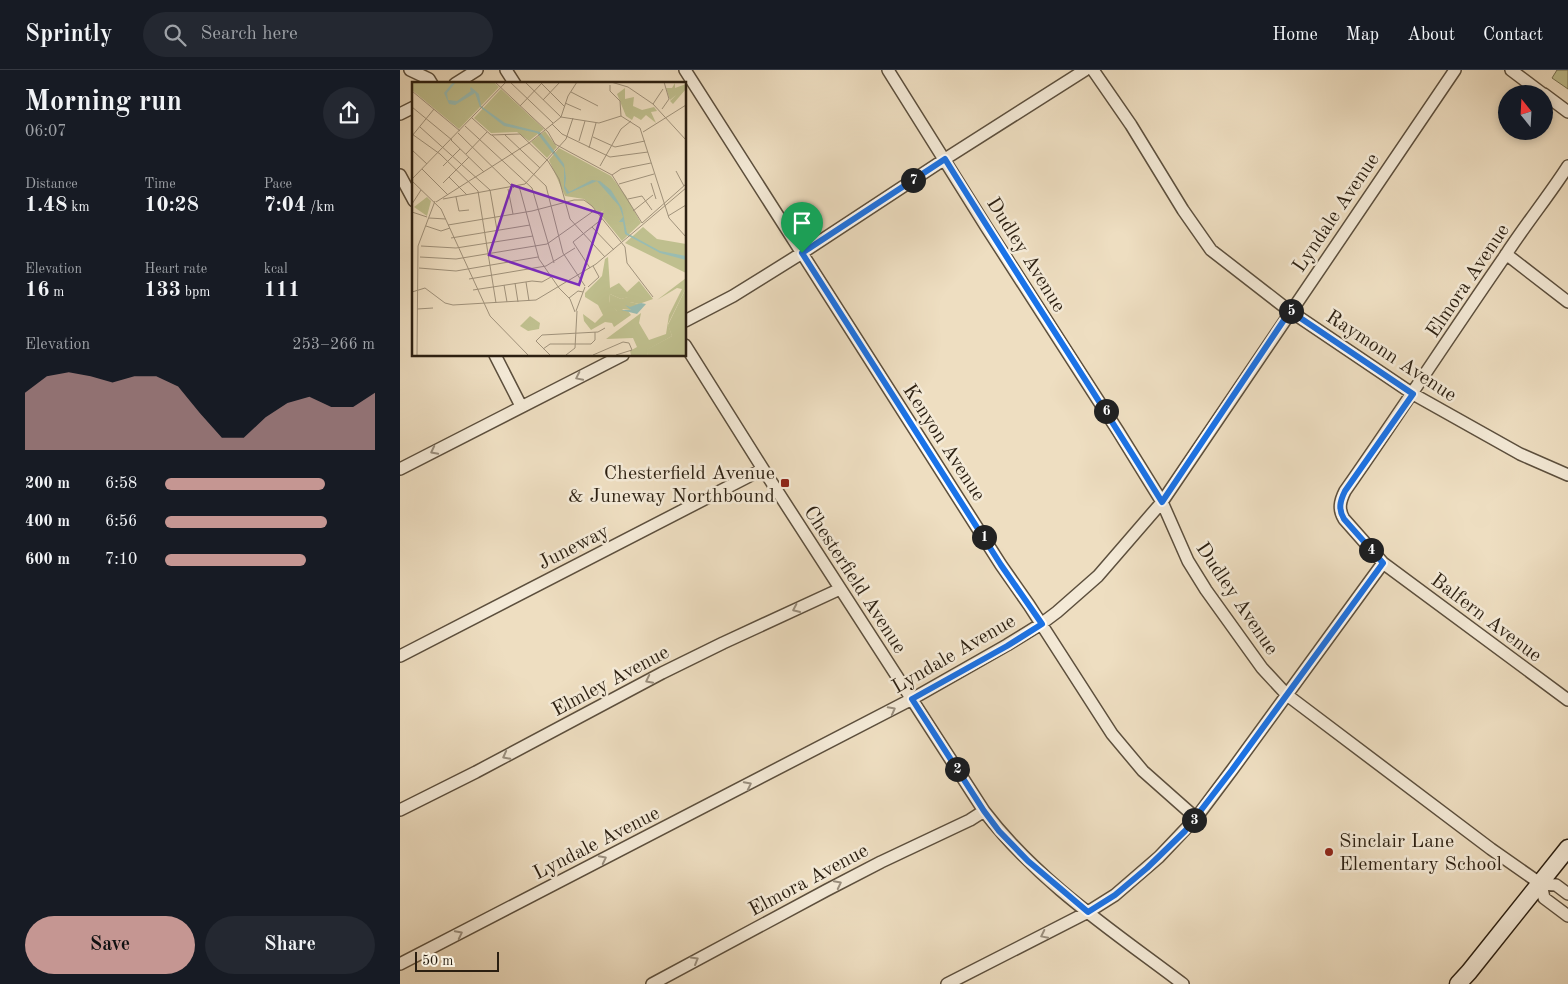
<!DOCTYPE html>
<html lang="en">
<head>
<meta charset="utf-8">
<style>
  :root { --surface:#171b24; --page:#242831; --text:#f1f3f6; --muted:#9ea1a6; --line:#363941; --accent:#c59692 }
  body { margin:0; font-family:"Old Standard TT",serif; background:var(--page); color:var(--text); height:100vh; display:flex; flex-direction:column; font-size:19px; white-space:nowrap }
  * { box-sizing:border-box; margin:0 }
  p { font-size:16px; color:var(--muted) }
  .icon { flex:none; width:28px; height:28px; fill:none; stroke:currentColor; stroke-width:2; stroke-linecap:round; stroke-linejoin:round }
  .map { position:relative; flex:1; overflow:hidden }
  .details { display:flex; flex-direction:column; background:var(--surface); width:400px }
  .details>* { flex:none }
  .needle { width:32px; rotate:342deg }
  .controls { position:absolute; left:1098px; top:15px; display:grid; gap:10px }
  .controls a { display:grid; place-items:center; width:55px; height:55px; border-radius:50%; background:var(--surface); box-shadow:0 2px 8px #0003; font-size:25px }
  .scale { position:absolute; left:15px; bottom:12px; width:84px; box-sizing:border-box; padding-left:5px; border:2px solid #2b1f11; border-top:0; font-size:14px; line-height:18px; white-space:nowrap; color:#2b1f11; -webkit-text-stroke:4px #f4ead7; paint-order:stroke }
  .pin { position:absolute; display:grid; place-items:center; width:42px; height:42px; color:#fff; margin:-51px -21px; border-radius:50% 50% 50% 0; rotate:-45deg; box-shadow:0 0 5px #0007 }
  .pin .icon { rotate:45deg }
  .km { position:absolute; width:25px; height:25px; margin:-12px; border-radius:50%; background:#222; color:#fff; font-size:14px; line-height:25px; text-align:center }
  .round { display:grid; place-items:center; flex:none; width:52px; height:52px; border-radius:26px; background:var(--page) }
  .head { display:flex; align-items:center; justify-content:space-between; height:85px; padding:0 25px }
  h1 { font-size:28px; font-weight:800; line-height:38px }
  .figures { display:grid; grid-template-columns:repeat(3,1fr); gap:8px; height:85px; padding:5px 25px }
  .figures div { display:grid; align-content:center }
  .figures b { font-size:21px; font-weight:800 }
  .figures small { font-size:14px; font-weight:400 }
  .figures p { font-size:14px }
  .chart { height:140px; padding:10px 25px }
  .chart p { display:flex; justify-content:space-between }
  .chart svg { width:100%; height:90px; margin-top:5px; fill:var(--accent); opacity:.7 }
  .cta { display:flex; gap:10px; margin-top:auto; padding:10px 25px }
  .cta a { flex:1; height:58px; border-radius:30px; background:var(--accent); color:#111; font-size:20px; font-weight:800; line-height:58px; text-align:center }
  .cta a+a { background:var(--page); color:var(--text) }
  ul { padding:0 25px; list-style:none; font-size:16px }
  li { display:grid; grid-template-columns:80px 60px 1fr; align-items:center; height:38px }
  li i { height:12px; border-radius:6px; background:var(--accent) }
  header { display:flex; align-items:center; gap:30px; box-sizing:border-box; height:70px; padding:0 25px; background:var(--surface); border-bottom:1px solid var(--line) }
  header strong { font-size:24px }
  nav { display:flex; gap:28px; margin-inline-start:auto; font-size:18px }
  .search { width:350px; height:45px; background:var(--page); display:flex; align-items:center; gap:12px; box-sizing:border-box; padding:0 18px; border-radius:28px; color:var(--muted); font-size:19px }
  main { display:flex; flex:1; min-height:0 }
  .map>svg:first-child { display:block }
  .park { fill:url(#park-tufts); stroke:#756f50 }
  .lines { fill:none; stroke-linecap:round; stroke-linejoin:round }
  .minor-casing { stroke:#5c4f3d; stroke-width:14 }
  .secondary-casing { stroke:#2b1f11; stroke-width:19 }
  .minor { stroke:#f4ead7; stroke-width:11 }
  .secondary { stroke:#f4ead7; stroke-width:16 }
  .oneway { stroke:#9a8f7e }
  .route-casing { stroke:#fff; stroke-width:10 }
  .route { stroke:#1a73e8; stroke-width:6 }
  .poi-dot { fill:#8f2418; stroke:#f4ead7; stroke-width:2 }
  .labels { text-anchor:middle; stroke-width:5; stroke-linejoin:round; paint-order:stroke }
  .street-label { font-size:20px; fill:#2b1f11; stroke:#f4ead7 }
  .poi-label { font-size:20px; fill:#2b1f11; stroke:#f4ead7; text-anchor:end }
  .inset-road { fill:none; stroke:#a0927b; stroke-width:1 }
  .view { fill:#7b2cbf; fill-opacity:0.15; stroke:#7b2cbf; stroke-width:2.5 }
  .inset-edge { fill:none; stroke:#2b1f11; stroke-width:2.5 }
</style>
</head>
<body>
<header>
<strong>Sprintly</strong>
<div class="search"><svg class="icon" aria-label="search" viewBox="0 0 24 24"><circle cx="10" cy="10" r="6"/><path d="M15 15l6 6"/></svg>Search here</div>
<nav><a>Home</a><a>Map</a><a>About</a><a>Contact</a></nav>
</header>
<main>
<section class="details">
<div class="head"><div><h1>Morning run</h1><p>06:07</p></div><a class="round"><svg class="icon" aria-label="share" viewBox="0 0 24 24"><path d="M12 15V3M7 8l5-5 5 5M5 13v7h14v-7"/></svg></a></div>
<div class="figures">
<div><p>Distance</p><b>1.48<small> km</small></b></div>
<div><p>Time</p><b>10:28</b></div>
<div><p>Pace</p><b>7:04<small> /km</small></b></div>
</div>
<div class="figures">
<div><p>Elevation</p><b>16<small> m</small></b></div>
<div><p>Heart rate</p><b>133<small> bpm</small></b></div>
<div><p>kcal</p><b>111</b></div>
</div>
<div class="chart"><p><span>Elevation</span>253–266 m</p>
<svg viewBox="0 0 160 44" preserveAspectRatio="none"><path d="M0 44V16L10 8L20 6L30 8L40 11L50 8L60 8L70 13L80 26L90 38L100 38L110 28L120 21L130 18L140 23L150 23L160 16V44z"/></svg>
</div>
<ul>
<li><b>200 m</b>6:58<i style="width:76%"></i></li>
<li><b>400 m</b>6:56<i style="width:77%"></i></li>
<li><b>600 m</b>7:10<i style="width:67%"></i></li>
</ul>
<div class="cta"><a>Save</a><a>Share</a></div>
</section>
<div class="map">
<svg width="1168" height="914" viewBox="0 0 1168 914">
  <defs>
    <pattern id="park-tufts" width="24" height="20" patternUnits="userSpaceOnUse" patternTransform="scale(1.25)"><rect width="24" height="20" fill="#bfbf8e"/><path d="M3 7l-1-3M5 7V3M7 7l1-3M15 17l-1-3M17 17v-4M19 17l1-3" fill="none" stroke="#a4a479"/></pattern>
  </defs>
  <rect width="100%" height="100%" fill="#eedec1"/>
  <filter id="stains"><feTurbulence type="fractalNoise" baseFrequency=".004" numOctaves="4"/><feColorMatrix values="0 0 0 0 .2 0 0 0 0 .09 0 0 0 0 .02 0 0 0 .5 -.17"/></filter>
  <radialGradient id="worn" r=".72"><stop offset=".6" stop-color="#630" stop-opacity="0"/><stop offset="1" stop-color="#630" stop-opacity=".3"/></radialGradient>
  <path class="park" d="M1157 0H1168V19L1152 8Z"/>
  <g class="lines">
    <g class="minor-casing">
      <path id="minor" d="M10 0 29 9 32 14
        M106 0 115 14
        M285 0 601 495 629 535 712 664 743 701 796 748
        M488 0 587 158 718 361 762 432 788 491 806 520 862 598 887 625 1091 779 1141 814
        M693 0 731 55 783 140 811 180 887 239 1013 324 1120 384 1168 405
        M1111 0 1143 24
        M55 14 77 0
        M1144 24 1168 42
        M0 44 14 37
        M1168 96C1148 127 1125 155 1105 186 1051 264 999 344 945 421 940 431 938 439 944 449L983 493 1168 630
        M0 105 14 131
        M1106 184 1168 232
        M285 251 333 226 402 183 545 89 685 0
        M285 275 363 399 584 741C638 812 713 861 783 914
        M95 285 121 336
        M0 399 223 285
        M0 586 363 399
        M0 740 76 702 262 603 323 573 440 519
        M1141 814 1144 828 1168 846
        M1141 814 1156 815 1168 824
        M0 894 512 629 607 575 641 554 657 542 698 506 762 432 1055 0
        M252 914 427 820 481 792 570 750 584 741
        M547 914 688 842 715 825 759 787 796 748 832 700 983 493"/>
    </g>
    <g class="secondary-casing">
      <path id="secondary" d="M1058 914 1069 902 1168 778"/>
    </g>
    <use href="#minor" class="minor"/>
    <use href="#secondary" class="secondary"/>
  </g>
  <defs><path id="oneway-chevron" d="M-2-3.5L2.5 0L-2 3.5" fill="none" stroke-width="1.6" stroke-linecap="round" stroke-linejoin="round" transform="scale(1.25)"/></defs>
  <g class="oneway">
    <use href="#oneway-chevron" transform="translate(179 307) rotate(154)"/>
    <use href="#oneway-chevron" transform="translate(34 381) rotate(153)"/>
    <use href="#oneway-chevron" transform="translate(396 539) rotate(155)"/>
    <use href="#oneway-chevron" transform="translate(249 610) rotate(153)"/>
    <use href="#oneway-chevron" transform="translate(492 640) rotate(-28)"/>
    <use href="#oneway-chevron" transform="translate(106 686) rotate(152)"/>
    <use href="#oneway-chevron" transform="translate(348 715) rotate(-27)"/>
    <use href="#oneway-chevron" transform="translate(203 789) rotate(-27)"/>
    <use href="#oneway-chevron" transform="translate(438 814) rotate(-27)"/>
    <use href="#oneway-chevron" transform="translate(59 864) rotate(-27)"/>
    <use href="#oneway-chevron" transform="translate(644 865) rotate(154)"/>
    <use href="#oneway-chevron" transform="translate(295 890) rotate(-30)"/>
  </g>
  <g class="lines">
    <g class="route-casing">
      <path id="route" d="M545 89C616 204 691 316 762 432L890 241 1013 324 945 421C940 431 938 439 944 449L983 493 832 700 785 761 747 798 715 825 688 842 628 791 599 761 584 741 512 629 607 576 642 554 601 495 402 183Z"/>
    </g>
    <use href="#route" class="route"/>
  </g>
  <g class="poi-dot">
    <rect x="380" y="408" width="10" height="10" rx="2.5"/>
    <circle cx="929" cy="782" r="5"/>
  </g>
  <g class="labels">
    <g class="street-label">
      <text transform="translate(935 142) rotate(-56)" y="7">Lyndale Avenue</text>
      <text transform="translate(627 184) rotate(58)" y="7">Dudley Avenue</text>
      <text transform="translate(1067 210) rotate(-56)" y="7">Elmora Avenue</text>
      <text transform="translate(992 285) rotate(33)" y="7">Raymonn Avenue</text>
      <text transform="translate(545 372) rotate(57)" y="7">Kenyon Avenue</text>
      <text transform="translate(173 476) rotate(-27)" y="7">Juneway</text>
      <text transform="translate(456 509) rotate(57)" y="7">Chesterfield Avenue</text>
      <text transform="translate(838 528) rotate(56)" y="7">Dudley Avenue</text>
      <text transform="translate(1087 547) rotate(37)" y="7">Balfern Avenue</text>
      <text transform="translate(553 583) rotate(-30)" y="7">Lyndale Avenue</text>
      <text transform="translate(210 610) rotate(-28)" y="7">Elmley Avenue</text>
      <text transform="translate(196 772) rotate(-27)" y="7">Lyndale Avenue</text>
      <text transform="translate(408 809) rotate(-28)" y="7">Elmora Avenue</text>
    </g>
    <g class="poi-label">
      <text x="375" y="409">Chesterfield Avenue<tspan x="375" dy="23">&amp; Juneway Northbound</tspan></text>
      <text x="939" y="777" text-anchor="start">Sinclair Lane<tspan x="939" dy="23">Elementary School</tspan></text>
    </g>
  </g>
  <g transform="translate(12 12)">
    <rect width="274" height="274" fill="#eedec1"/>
    <path d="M118 234 128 241 127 247 116 249 108 244Z" fill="#bfbf8e"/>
    <path d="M263 1V6L274 2V7L261 22 258 19 264 13 258 18 254 6H260ZM213 6V17L222 15 221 24 230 28 242 25 245 29 239 30 244 41 234 33 229 38 222 34 220 38 214 34 205 12ZM196 175 198 206 207 201 215 210 227 199 241 217 227 222 218 220 217 215 209 217 198 212 197 220 205 229H216L219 233 202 245 200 241 193 240 179 248 172 239 171 232 183 241 191 233 186 223 173 215V211L190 194 193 177ZM274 196V206L256 242 260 254 235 268 236 273H219L218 269 225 265 221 256 194 257 229 231 227 241 237 258 254 252 257 233 270 207 265 206 245 218Z" fill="#bfbf8e"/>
    <path d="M198 212 209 217 219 214 222 215 218 220 227 222 218 228 210 227 214 230 205 229 197 222Z" fill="#bfbf8e"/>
    <path d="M15 115 19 119 15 134 2 125Z" fill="#bfbf8e"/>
    <path d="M0 0H82L87 5 47 47 0 8ZM89 7 132 47 117 59 105 50 79 51 62 36ZM133 49 145 65 135 76 119 60ZM147 66 199 94 214 114 229 141 210 159 188 132 192 128 187 131 172 117 153 114 137 78ZM231 145 245 157 274 162V191L213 161ZM274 206V273H236L234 268 260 254 256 243Z" fill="#bfbf8e"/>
    <path d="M41 0H44L35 11 36 18 45 19 59 9 58 7 59 5 67 12 69 24 93 41 128 50 152 82 154 96 153 104 157 110 180 98 188 99 199 108 210 126 215 151 248 169 274 174V178L248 171 213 152 211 140H207L211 135 207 124 185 99 155 112 152 106V86L125 51 92 44 68 25 63 11 43 23 37 22 32 11ZM229 221 234 222 225 232 209 228H219L213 223 218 225Z" fill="#99bcb2"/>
    <path class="inset-road" d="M83 0 136 50 143 62 200 93 230 141M98 0 141 41M113 0 149 35M128 0 152 24M199 0 216 5 241 22 274 58M198 3V9L208 19 209 34M0 9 48 49M159 10 186 24M131 18 148 0M153 21 169 28M241 22 251 7M108 24 130 1M0 25 40 58M250 27 257 17 252 0M149 35 187 41 209 34 228 46 257 136 274 155M60 36 79 53 108 52 136 79 147 97 158 137 193 175M140 42 150 52 198 75 236 70M53 44 120 106 142 181M8 45 78 108 85 148M231 50 274 23M46 51 102 106M0 52 28 72 66 109 84 221M80 53 134 104 151 171 173 204M93 53 128 86M0 54 22 27M181 55 203 65 233 59M39 58 72 90M167 59 173 39M177 66 184 41M0 68 15 82M54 72 75 50M31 84 48 67M188 84 209 47 219 39M10 87 36 113M264 89 272 104M200 93 209 87 239 81M37 95 55 113M0 97 94 0M0 99 29 127 78 234 116 273M31 101 57 75M239 101 244 117M207 102 242 92M107 104 127 177 147 206 158 217 163 230M96 107 101 132M44 115 47 129 57 128M31 117 113 102 154 57 161 36M216 117 230 114 240 128M24 120 117 61 149 35 156 14 165 0M0 122 9 108M221 129 241 113M0 130 15 135M256 134 274 123M17 136 34 137M230 141 274 102M36 143 120 129 162 118H172L180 124 213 165 215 181 241 215M14 144 29 149 38 146M180 145 202 168M39 156 118 143M9 164 44 166 121 154M8 175 44 177 135 162 183 128M7 186 44 189 126 175M178 186 161 160 190 137M57 197 134 184 163 166M114 200 117 219M103 201 106 220M92 203 95 220M176 205 187 195 181 184M61 208 120 199 130 200 139 195M0 210 13 206 33 221 41 223 124 218 184 182 274 106M157 216 166 209 171 210M5 227 21 226M164 229 173 205M131 267 138 262H179L183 258V250M5 273 6 164 23 119M138 273 124 259 130 253 186 250 193 246M154 273 163 266 165 229M181 273 211 260 217 261 220 268M204 273 220 268"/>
    <path class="view" d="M100 103 190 132 167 203 77 173Z"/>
    <rect width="274" height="274" class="inset-edge"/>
  </g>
  <rect width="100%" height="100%" filter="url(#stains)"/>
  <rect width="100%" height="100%" fill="url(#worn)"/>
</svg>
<div class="controls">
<a><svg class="needle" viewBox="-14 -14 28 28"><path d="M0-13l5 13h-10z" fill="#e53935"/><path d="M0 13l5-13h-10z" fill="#9ea1a6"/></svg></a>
</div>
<div class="scale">50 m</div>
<div class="pin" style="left:402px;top:183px;background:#1e9e55"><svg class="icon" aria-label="arrive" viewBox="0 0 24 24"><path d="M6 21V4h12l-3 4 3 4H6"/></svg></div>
<b class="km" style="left:584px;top:467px">1</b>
<b class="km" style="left:557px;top:699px">2</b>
<b class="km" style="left:794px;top:750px">3</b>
<b class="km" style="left:971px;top:480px">4</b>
<b class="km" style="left:891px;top:241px">5</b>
<b class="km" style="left:706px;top:341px">6</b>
<b class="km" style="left:513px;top:110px">7</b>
</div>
</main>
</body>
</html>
